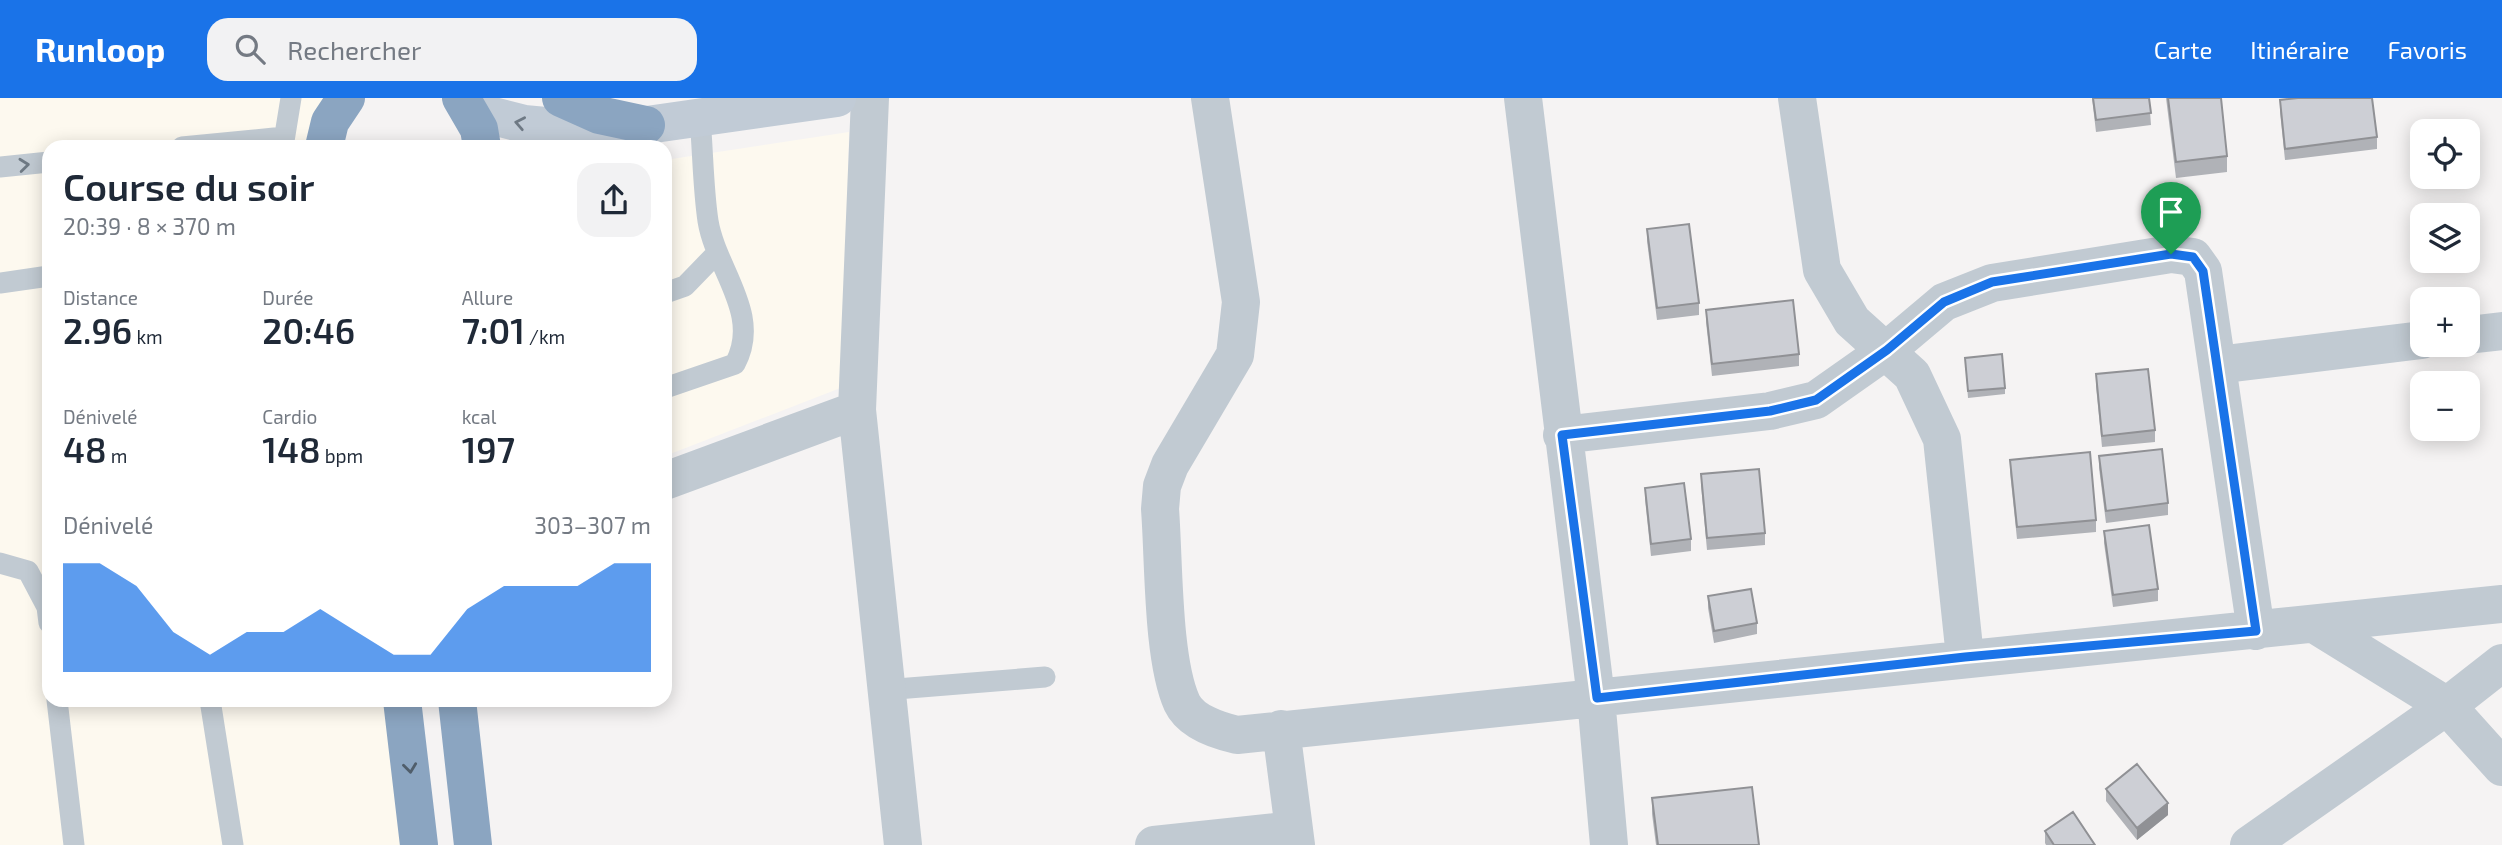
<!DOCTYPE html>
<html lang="fr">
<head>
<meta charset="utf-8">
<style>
  :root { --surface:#fff; --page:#f2f2f3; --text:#1f2937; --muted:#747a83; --accent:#1a73e8 }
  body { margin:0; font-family:"Exo 2",sans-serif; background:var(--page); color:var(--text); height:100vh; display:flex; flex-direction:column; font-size:26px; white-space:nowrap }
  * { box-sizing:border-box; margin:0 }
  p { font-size:23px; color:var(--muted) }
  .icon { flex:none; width:38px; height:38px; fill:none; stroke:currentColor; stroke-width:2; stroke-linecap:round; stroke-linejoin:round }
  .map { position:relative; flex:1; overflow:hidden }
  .panel { position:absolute; left:42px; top:42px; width:630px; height:567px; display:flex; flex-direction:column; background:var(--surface); border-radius:21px; box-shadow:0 4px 18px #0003 }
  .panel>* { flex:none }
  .controls { position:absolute; left:2410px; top:21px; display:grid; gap:14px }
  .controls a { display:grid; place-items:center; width:70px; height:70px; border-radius:14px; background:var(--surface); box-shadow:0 4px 18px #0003; font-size:35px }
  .pin { position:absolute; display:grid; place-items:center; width:60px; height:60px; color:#fff; margin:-72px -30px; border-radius:50% 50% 50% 0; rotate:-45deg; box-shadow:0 0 7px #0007 }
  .pin .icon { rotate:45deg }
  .round { display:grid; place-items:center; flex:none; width:74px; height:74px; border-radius:21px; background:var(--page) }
  .head { display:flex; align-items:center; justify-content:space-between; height:119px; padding:0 21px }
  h1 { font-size:38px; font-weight:600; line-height:52px }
  .figures { display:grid; grid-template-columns:repeat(3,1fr); gap:10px; height:119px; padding:7px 21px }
  .figures div { display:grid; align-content:center }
  .figures b { font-size:35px; font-weight:600 }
  .figures small { font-size:19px; font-weight:400 }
  .figures p { font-size:19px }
  .chart { height:196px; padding:14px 21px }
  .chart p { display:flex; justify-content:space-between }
  .chart svg { width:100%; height:126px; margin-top:7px; fill:var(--accent); opacity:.7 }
  header { display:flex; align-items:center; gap:42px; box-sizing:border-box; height:98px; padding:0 35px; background:var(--accent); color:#fff }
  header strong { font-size:33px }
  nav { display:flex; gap:38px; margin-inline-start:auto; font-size:24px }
  .search { width:490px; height:63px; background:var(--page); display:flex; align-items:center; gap:18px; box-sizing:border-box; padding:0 24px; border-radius:21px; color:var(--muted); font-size:26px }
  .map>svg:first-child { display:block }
  .commercial { fill:#fdf9ef }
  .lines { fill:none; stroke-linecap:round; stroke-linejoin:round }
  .lane { stroke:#c1cad2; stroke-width:21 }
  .street { stroke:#c1cad2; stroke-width:38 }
  .secondary { stroke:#c1cbd6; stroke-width:38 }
  .highway { stroke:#8ba5c1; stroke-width:38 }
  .wall { fill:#b0b2b7 }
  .shaded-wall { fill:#909195 }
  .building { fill:#cdcfd5; stroke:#909195; stroke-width:2 }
  .oneway { stroke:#6e7984 }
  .oneway2 { stroke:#6e7983 }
  .oneway3 { stroke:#505e6b }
  .route-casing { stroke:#fff; stroke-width:14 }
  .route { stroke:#1a73e8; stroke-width:9 }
</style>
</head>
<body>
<header>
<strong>Runloop</strong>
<div class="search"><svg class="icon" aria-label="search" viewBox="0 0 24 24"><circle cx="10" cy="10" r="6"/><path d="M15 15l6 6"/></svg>Rechercher</div>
<nav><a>Carte</a><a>Itinéraire</a><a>Favoris</a></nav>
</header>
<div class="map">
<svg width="2502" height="747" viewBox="0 0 2502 747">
  <rect width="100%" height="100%" fill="#f5f3f3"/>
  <path class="commercial" d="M0 0H327L333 49H49V602H402L419 747H0Z
    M849 34 843 289 665 358V62Z"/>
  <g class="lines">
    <path class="lane" d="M182 49 284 39
      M283 49 291 0
      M0 69 49 64
      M0 185 49 178
      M665 195 685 188 717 155
      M665 290 735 266C762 216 716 172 708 123 703 89 703 54 700 20
      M0 465 28 473 47 509 49 525
      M884 592 1045 579
      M57 602 74 747
      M210 602 233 747"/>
    <path class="street" d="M870 0 857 312 903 747
      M1210 0 1241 204 1235 257 1170 367 1162 388 1160 411C1164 462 1162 561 1182 605 1191 624 1219 633 1237 637L2502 506
      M1523 0 1596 600 1609 747
      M1797 0 1822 172 1852 223 1912 277 1942 341 1965 559
      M2468 237 2502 233
      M2217 267 2422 242
      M1562 337 1770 313 1816 302 1887 252 1944 204 1992 185 2171 156 2193 159 2203 173 2256 533
      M665 383 857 312
      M2316 527 2447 608 2502 669
      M1281 631 1296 747
      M1154 747 1294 732
      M2249 747 2447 608 2502 565"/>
    <path class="secondary" d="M470 12 524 26 589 32
      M554 49 612 32 837 0"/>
    <path class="highway" d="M461 0 479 31 482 49
      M561 0 599 17 646 27
      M324 49 330 24 346 0
      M402 602 419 747
      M457 602 473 747"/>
  </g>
  <path class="wall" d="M2092 0H2149L2151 27 2096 34Z
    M2166 0H2221L2227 58V74L2176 80Z
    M2280 2 2377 39V51L2285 62 2280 14Z
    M1647 131 1699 205V217L1657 222 1647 143Z
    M1706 212 1799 256V268L1712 278 1706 224Z
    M1965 260 2005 290V296L1968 300Z
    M2096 276 2155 332V344L2102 349 2096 288Z
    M2099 358 2168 405V417L2106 425 2099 370Z
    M2010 362 2096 422V434L2017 441 2010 374Z
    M1701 376 1765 435V447L1707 452 1701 387Z
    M1645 390 1691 441V453L1651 458 1645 401Z
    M2104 433 2158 491V503L2113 509 2104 445Z
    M1708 498 1757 525V536L1714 545 1708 510Z
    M2106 691 2168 717 2137 742 2106 703Z
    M1652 700 1759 747H1656L1652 716Z
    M2045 733 2095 747H2046L2045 745Z"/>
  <path class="shaded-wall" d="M2168 705V717L2137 742V730Z"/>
  <path class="building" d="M2093 0H2149L2151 15 2096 22Z
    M2168 0H2221L2227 58 2176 64Z
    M2298 0H2372L2377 39 2285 51 2280 2Z
    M1689 126 1699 205 1657 210 1647 131Z
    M1793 202 1799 256 1712 266 1706 212Z
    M2002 256 2005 290 1968 293 1965 260Z
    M2148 271 2155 332 2102 338 2096 276Z
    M2162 351 2168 405 2106 413 2099 358Z
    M2090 354 2096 422 2017 429 2010 362Z
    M1759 371 1765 435 1707 440 1701 376Z
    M1684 385 1691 441 1651 446 1645 390Z
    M2149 427 2158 491 2113 497 2104 433Z
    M1751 491 1757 525 1714 533 1708 498Z
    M2137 666 2168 705 2137 730 2106 691Z
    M1752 689 1759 747H1658L1652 700Z
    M2073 714 2095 747H2054L2045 733Z"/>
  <defs><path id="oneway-chevron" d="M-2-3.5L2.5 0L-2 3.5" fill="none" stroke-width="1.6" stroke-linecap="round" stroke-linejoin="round" transform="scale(1.75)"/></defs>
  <use class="oneway" href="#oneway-chevron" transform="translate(520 25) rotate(-169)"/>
  <use class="oneway2" href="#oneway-chevron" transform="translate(24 67) rotate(-6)"/>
  <use class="oneway3" href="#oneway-chevron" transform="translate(410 670) rotate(83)"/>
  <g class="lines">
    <g class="route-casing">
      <path id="route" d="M2171 156 2193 159 2203 173 2256 533 1965 559 1597 600 1562 337 1770 313 1816 302 1887 252 1944 204 1992 184Z"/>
    </g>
    <use href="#route" class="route"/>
  </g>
</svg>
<div class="controls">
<a><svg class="icon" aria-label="locate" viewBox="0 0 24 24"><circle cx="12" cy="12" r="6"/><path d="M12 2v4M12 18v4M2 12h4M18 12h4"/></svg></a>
<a><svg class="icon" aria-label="layers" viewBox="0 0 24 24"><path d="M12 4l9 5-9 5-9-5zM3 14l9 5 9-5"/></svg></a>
<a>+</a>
<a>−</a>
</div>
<div class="pin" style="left:2171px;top:156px;background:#1e9e55"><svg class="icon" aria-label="arrive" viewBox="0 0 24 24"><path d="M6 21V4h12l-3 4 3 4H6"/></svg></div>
<section class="panel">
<div class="head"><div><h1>Course du soir</h1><p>20:39 · 8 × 370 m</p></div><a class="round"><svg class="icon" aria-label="share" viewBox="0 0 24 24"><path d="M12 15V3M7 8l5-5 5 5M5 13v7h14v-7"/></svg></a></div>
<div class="figures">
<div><p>Distance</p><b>2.96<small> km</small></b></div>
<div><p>Durée</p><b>20:46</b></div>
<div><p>Allure</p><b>7:01<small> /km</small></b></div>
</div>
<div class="figures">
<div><p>Dénivelé</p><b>48<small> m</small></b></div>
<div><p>Cardio</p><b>148<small> bpm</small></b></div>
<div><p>kcal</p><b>197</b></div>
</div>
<div class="chart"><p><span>Dénivelé</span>303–307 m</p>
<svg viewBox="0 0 160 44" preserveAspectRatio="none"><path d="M0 44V6L10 6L20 14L30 30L40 38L50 30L60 30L70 22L80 30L90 38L100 38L110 22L120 14L130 14L140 14L150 6L160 6V44z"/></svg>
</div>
</section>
</div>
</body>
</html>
